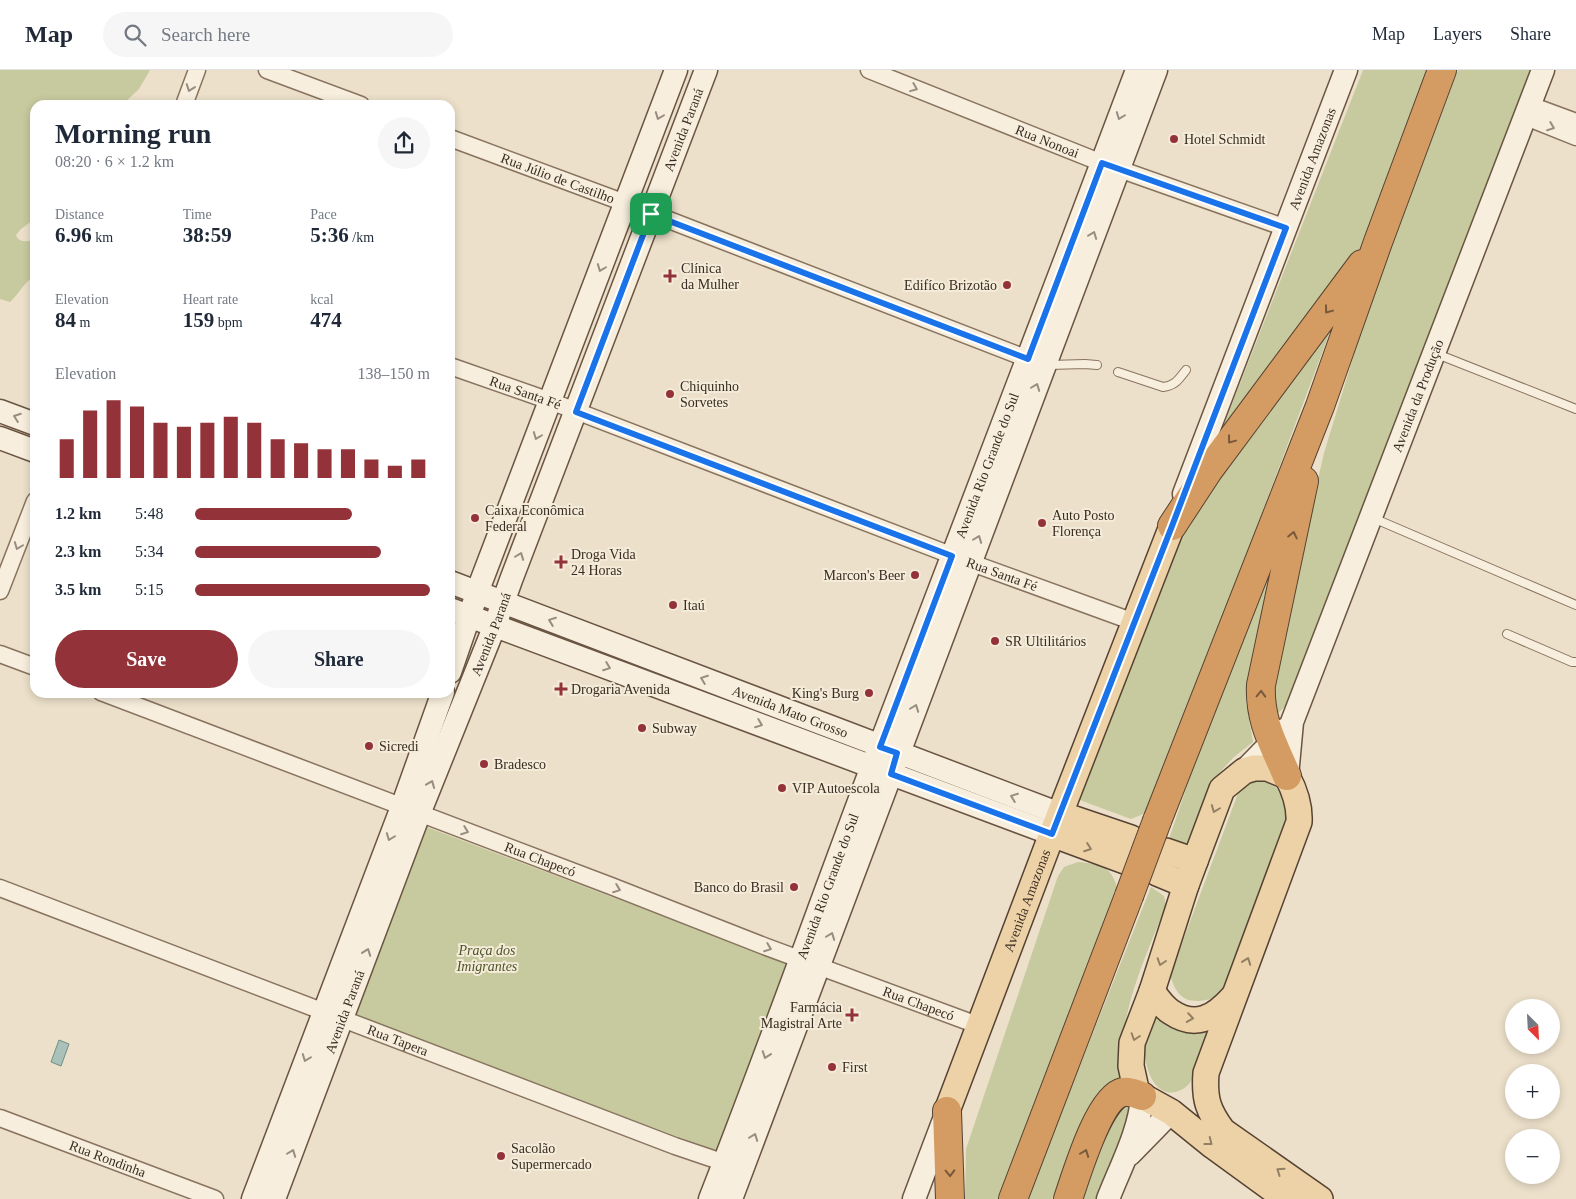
<!DOCTYPE html>
<html lang="en">
<head>
<meta charset="utf-8">
<style>
  :root { --surface:#fff; --page:#f6f6f7; --text:#1f2937; --muted:#747a83; --line:#e0e1e3; --accent:#933339 }
  body { margin:0; font-family:Georgia,serif; background:var(--page); color:var(--text); height:100vh; display:flex; flex-direction:column; font-size:19px; white-space:nowrap }
  * { box-sizing:border-box; margin:0 }
  p { font-size:16px; color:var(--muted) }
  .icon { flex:none; width:28px; height:28px; fill:none; stroke:currentColor; stroke-width:2; stroke-linecap:round; stroke-linejoin:round }
  .map { position:relative; flex:1; overflow:hidden }
  .side { position:absolute; left:30px; top:30px; width:425px; height:598px; display:flex; flex-direction:column; background:var(--surface); border-radius:15px; box-shadow:0 2px 8px #0003 }
  .side>* { flex:none }
  .needle { width:32px; rotate:156deg }
  .fabs { position:absolute; left:1505px; top:929px; display:grid; gap:10px }
  .fabs a { display:grid; place-items:center; width:55px; height:55px; border-radius:50%; background:var(--surface); box-shadow:0 2px 8px #0003; font-size:25px }
  .pin { position:absolute; display:grid; place-items:center; width:42px; height:42px; color:#fff; margin:-21px; border-radius:10px; box-shadow:0 2px 8px #0006 }
  .round { display:grid; place-items:center; flex:none; width:52px; height:52px; border-radius:26px; background:var(--page) }
  .overview { display:flex; align-items:center; justify-content:space-between; height:85px; padding:0 25px }
  h1 { font-size:28px; font-weight:700; line-height:38px }
  .metrics { display:grid; grid-template-columns:repeat(3,1fr); gap:8px; height:85px; padding:5px 25px }
  .metrics div { display:grid; align-content:center }
  .metrics b { font-size:21px; font-weight:700 }
  .metrics small { font-size:14px; font-weight:400 }
  .metrics p { font-size:14px }
  .chart { height:140px; padding:10px 25px }
  .chart p { display:flex; justify-content:space-between }
  .chart svg { width:100%; height:90px; margin-top:5px; stroke:var(--accent); stroke-width:6 }
  .cta { display:flex; gap:10px; margin-top:auto; padding:10px 25px }
  .cta a { flex:1; height:58px; border-radius:30px; background:var(--accent); color:#fff; font-size:20px; font-weight:700; line-height:58px; text-align:center }
  .cta a+a { background:var(--page); color:var(--text) }
  ul { padding:0 25px; list-style:none; font-size:16px }
  li { display:grid; grid-template-columns:80px 60px 1fr; align-items:center; height:38px }
  li i { height:12px; border-radius:6px; background:var(--accent) }
  header { display:flex; align-items:center; gap:30px; box-sizing:border-box; height:70px; padding:0 25px; background:var(--surface); border-bottom:1px solid var(--line) }
  header strong { font-size:24px }
  nav { display:flex; gap:28px; margin-inline-start:auto; font-size:18px }
  .search { width:350px; height:45px; background:var(--page); display:flex; align-items:center; gap:12px; box-sizing:border-box; padding:0 18px; border-radius:28px; color:var(--muted); font-size:19px }
  .map>svg:first-child { display:block }
  .green { fill:#c7ca9e }
  .water { fill:#aac1b9; stroke:#718f86 }
  .lines { fill:none; stroke-linecap:round; stroke-linejoin:round }
  .lane-casing { stroke:#88735f; stroke-width:10 }
  .street-casing { stroke:#88735f; stroke-width:19 }
  .secondary-casing { stroke:#6a5442; stroke-width:25 }
  .primary-casing { stroke:#564233; stroke-width:28 }
  .highway-casing { stroke:#564233; stroke-width:30 }
  .lane { stroke:#f7eedd; stroke-width:8 }
  .street { stroke:#f7eedd; stroke-width:16 }
  .secondary { stroke:#f7eedd; stroke-width:22 }
  .primary { stroke:#ecd2a6; stroke-width:25 }
  .highway { stroke:#d49c62; stroke-width:28 }
  .highway-bridge-casing { stroke:#564233; stroke-width:30; stroke-linecap:butt }
  .highway-bridge { stroke:#d49c62; stroke-width:28 }
  .oneway { stroke:#988d80 }
  .oneway2 { stroke:#78593c }
  .oneway3 { stroke:#937f64 }
  .route-casing { stroke:#fff; stroke-width:10 }
  .route { stroke:#1a73e8; stroke-width:6 }
  .poi-dot { fill:#933339; stroke:#f4ebd9; stroke-width:2 }
  .labels { text-anchor:middle; stroke-width:4; stroke-linejoin:round; paint-order:stroke }
  .street-label { font-size:14px; fill:#3a2c22; stroke:#f4ebd9 }
  .poi-label { font-size:14px; fill:#3a2c22; stroke:#f4ebd9; text-anchor:start }
  .park-label { font-size:14px; font-style:italic; fill:#4c552a; stroke:#f4ebd9 }
</style>
</head>
<body>
<header>
<strong>Map</strong>
<div class="search"><svg class="icon" aria-label="search" viewBox="0 0 24 24"><circle cx="10" cy="10" r="6"/><path d="M15 15l6 6"/></svg>Search here</div>
<nav><a>Map</a><a>Layers</a><a>Share</a></nav>
</header>
<div class="map">
<svg width="1576" height="1129" viewBox="0 0 1576 1129">
  <rect width="100%" height="100%" fill="#ece0ca"/>
  <path class="green" d="M0 0H150L139 19 122 35H35V144L29 153 21 159 16 165C20 175 27 169 35 172V206C22 214 21 222 10 232L0 229Z
    M1363 0H1434L1366 166 1218 560 1146 743 1131 749 1077 729Z
    M1458 0H1535L1288 634 1278 643 1274 635 1272 611 1324 383 1366 245Z
    M1304 371 1246 631 1253 672 1234 687 1219 703 1206 730 1191 771 1185 775 1168 772Z
    M1259 711C1278 715 1279 719 1289 735L1287 749 1224 916C1221 919 1217 925 1213 928 1209 930 1201 931 1197 931 1180 931 1175 920 1170 905L1240 718 1246 713Z
    M424 756 792 895 722 1083 352 946Z
    M1078 792C1098 794 1111 795 1117 817L1004 1129H965L966 1079 1058 806 1064 797Z
    M1151 817 1164 826 1166 835C1149 879 1127 924 1123 971 1122 985 1125 1000 1126 1013L1106 1019 1086 1043 1052 1129H1027Z
    M1155 940 1209 958C1204 976 1201 1001 1188 1015 1183 1020 1174 1024 1167 1022 1147 1017 1142 982 1146 965 1148 957 1152 948 1155 940Z
    M1127 1033 1132 1042 1099 1129H1081L1117 1039Z"/>
  <path class="water" d="M59 970 69 974 61 996 51 992Z"/>
  <g class="lines">
    <g class="lane-casing">
      <path id="lane" d="M1437 284 1576 339
        M1049 295 1085 294 1097 295
        M1118 302 1163 317C1175 316 1179 309 1186 300
        M1373 448 1576 535
        M1507 564 1572 592H1576"/>
    </g>
    <g class="street-casing">
      <g id="street">
        <path d="M267 0 361 35"/>
        <path id="s1" d="M869 0 1102 93 1286 158"/>
        <path d="M184 35 197 0"/>
        <path d="M1530 35 1576 52"/>
        <path d="M1526 47 1576 67"/>
        <path id="s2" d="M450 68 625 133 1028 289"/>
        <path id="s3" d="M450 296 550 331 969 492 1134 552"/>
        <path d="M0 521 35 431"/>
        <path d="M0 584 35 597"/>
        <path id="s4" d="M101 622 611 816 764 876 980 956"/>
        <path id="s5" d="M0 818 675 1076 734 1096"/>
        <path id="s6" d="M0 1048 215 1129"/>
      </g>
    </g>
    <g class="secondary-casing">
      <g id="secondary">
        <path d="M0 341 35 354"/>
        <path d="M0 368 35 381"/>
        <path id="s7" d="M1184 424 1346 0"/>
        <path id="s8" d="M450 512 1060 744"/>
        <path d="M450 539 1052 764"/>
        <path d="M450 602 481 512 676 0"/>
        <path d="M1244 701 1284 660"/>
        <path id="s9" d="M1287 706 1292 652 1543 0"/>
        <path d="M1130 1084 1171 1042"/>
        <path d="M253 1129 402 737 443 622"/>
        <path id="s10" d="M274 1129 419 744 495 555 511 510 706 0"/>
        <path id="s11" d="M710 1129C768 982 820 834 876 686 963 457 1051 229 1137 0"/>
        <path d="M731 1129 1156 0"/>
        <path d="M914 1129 945 1047"/>
        <path d="M1108 1129C1120 1098 1141 1058 1142 1026"/>
      </g>
    </g>
    <g class="primary-casing">
      <g id="primary">
        <path d="M1060 744 1131 768"/>
        <path d="M1052 764 1125 791"/>
        <path d="M1166 781 1195 791"/>
        <path d="M1157 803 1186 815"/>
        <path d="M1152 921C1157 928 1163 937 1171 942 1196 959 1215 947 1233 927"/>
        <path id="s12" d="M947 1041 1052 764 1172 456"/>
        <path d="M1286 1129 1213 1076 1171 1042 1142 1026 1136 1019 1131 996 1132 973 1152 921 1186 815 1222 719 1244 701 1254 698H1267L1287 706C1295 721 1300 735 1299 752L1206 1003C1204 1029 1208 1041 1223 1061L1320 1129"/>
      </g>
    </g>
    <g class="highway-casing">
      <path id="highway" d="M1172 456 1208 401 1362 194
        M1287 706C1274 675 1259 650 1261 615L1304 411
        M1157 751 1320 336 1378 172 1442 0
        M947 1041 950 1129
        M1013 1129 1129 826
        M1068 1129C1076 1106 1099 1027 1123 1022 1130 1021 1136 1024 1142 1026"/>
    </g>
    <use href="#lane" class="lane"/>
    <use href="#street" class="street"/>
    <use href="#secondary" class="secondary"/>
    <use href="#primary" class="primary"/>
    <use href="#highway" class="highway"/>
    <g class="highway-bridge-casing">
      <path id="highway-bridge" d="M1129 826 1157 751"/>
    </g>
    <use href="#highway-bridge" class="highway-bridge"/>
  </g>
  <defs><path id="oneway-chevron" d="M-2-3.5L2.5 0L-2 3.5" fill="none" stroke-width="1.6" stroke-linecap="round" stroke-linejoin="round" transform="scale(1.25)"/></defs>
  <g class="oneway">
    <use href="#oneway-chevron" transform="translate(190 18) rotate(110)"/>
    <use href="#oneway-chevron" transform="translate(914 18) rotate(22)"/>
    <use href="#oneway-chevron" transform="translate(659 46) rotate(111)"/>
    <use href="#oneway-chevron" transform="translate(1120 46) rotate(111)"/>
    <use href="#oneway-chevron" transform="translate(1551 57) rotate(21)"/>
    <use href="#oneway-chevron" transform="translate(1093 165) rotate(-69)"/>
    <use href="#oneway-chevron" transform="translate(601 198) rotate(111)"/>
    <use href="#oneway-chevron" transform="translate(1036 317) rotate(-69)"/>
    <use href="#oneway-chevron" transform="translate(17 347) rotate(-160)"/>
    <use href="#oneway-chevron" transform="translate(537 366) rotate(111)"/>
    <use href="#oneway-chevron" transform="translate(978 469) rotate(-69)"/>
    <use href="#oneway-chevron" transform="translate(18 476) rotate(111)"/>
    <use href="#oneway-chevron" transform="translate(520 486) rotate(-69)"/>
    <use href="#oneway-chevron" transform="translate(552 551) rotate(-159)"/>
    <use href="#oneway-chevron" transform="translate(607 597) rotate(21)"/>
    <use href="#oneway-chevron" transform="translate(704 609) rotate(-159)"/>
    <use href="#oneway-chevron" transform="translate(915 638) rotate(-69)"/>
    <use href="#oneway-chevron" transform="translate(759 654) rotate(21)"/>
    <use href="#oneway-chevron" transform="translate(431 714) rotate(-68)"/>
    <use href="#oneway-chevron" transform="translate(1014 727) rotate(-159)"/>
    <use href="#oneway-chevron" transform="translate(465 761) rotate(21)"/>
    <use href="#oneway-chevron" transform="translate(390 767) rotate(111)"/>
    <use href="#oneway-chevron" transform="translate(617 819) rotate(21)"/>
    <use href="#oneway-chevron" transform="translate(831 866) rotate(-69)"/>
    <use href="#oneway-chevron" transform="translate(768 878) rotate(21)"/>
    <use href="#oneway-chevron" transform="translate(367 882) rotate(-70)"/>
    <use href="#oneway-chevron" transform="translate(766 985) rotate(110)"/>
    <use href="#oneway-chevron" transform="translate(306 988) rotate(111)"/>
    <use href="#oneway-chevron" transform="translate(754 1067) rotate(-69)"/>
    <use href="#oneway-chevron" transform="translate(292 1083) rotate(-69)"/>
  </g>
  <g class="oneway2">
    <use href="#oneway-chevron" transform="translate(1328 240) rotate(127)"/>
    <use href="#oneway-chevron" transform="translate(1231 370) rotate(127)"/>
    <use href="#oneway-chevron" transform="translate(1293 465) rotate(-78)"/>
    <use href="#oneway-chevron" transform="translate(1261 624) rotate(-88)"/>
    <use href="#oneway-chevron" transform="translate(1085 1083) rotate(-69)"/>
    <use href="#oneway-chevron" transform="translate(950 1103) rotate(89)"/>
  </g>
  <g class="oneway3">
    <use href="#oneway-chevron" transform="translate(1215 739) rotate(111)"/>
    <use href="#oneway-chevron" transform="translate(1088 778) rotate(20)"/>
    <use href="#oneway-chevron" transform="translate(1247 891) rotate(-70)"/>
    <use href="#oneway-chevron" transform="translate(1161 892) rotate(108)"/>
    <use href="#oneway-chevron" transform="translate(1190 948) rotate(9)"/>
    <use href="#oneway-chevron" transform="translate(1135 967) rotate(108)"/>
    <use href="#oneway-chevron" transform="translate(1209 1072) rotate(38)"/>
    <use href="#oneway-chevron" transform="translate(1280 1101) rotate(-145)"/>
  </g>
  <g class="lines">
    <g class="route-casing">
      <path id="route" d="M1102 93 1286 158 1172 456 1052 764 891 704 897 683 880 677 952 486 576 342 651 144 1028 289Z"/>
    </g>
    <use href="#route" class="route"/>
  </g>
  <g class="poi-dot">
    <circle cx="1174" cy="69" r="5"/>
    <path d="M667.5 198.5h5v5h5v5h-5v5h-5v-5h-5v-5h5z"/>
    <circle cx="1007" cy="215" r="5"/>
    <circle cx="670" cy="324" r="5"/>
    <circle cx="475" cy="448" r="5"/>
    <circle cx="1042" cy="453" r="5"/>
    <path d="M558.5 484.5h5v5h5v5h-5v5h-5v-5h-5v-5h5z"/>
    <circle cx="915" cy="505" r="5"/>
    <circle cx="673" cy="535" r="5"/>
    <circle cx="995" cy="571" r="5"/>
    <path d="M558.5 611.5h5v5h5v5h-5v5h-5v-5h-5v-5h5z"/>
    <circle cx="869" cy="623" r="5"/>
    <circle cx="642" cy="658" r="5"/>
    <circle cx="369" cy="676" r="5"/>
    <circle cx="484" cy="694" r="5"/>
    <circle cx="782" cy="718" r="5"/>
    <circle cx="794" cy="817" r="5"/>
    <path d="M849.5 937.5h5v5h5v5h-5v5h-5v-5h-5v-5h5z"/>
    <circle cx="832" cy="997" r="5"/>
    <circle cx="501" cy="1086" r="5"/>
  </g>
  <g class="labels">
    <g class="street-label">
      <text dy="5" stroke="none"><textPath href="#s10" startOffset="1145">Avenida Paraná</textPath></text>
      <text dy="5" stroke="none"><textPath href="#s1" startOffset="192">Rua Nonoai</textPath></text>
      <text dy="5" stroke="none"><textPath href="#s7" startOffset="359">Avenida Amazonas</textPath></text>
      <text dy="5" stroke="none"><textPath href="#s2" startOffset="115">Rua Júlio de Castilho</textPath></text>
      <text dy="5" stroke="none"><textPath href="#s3" startOffset="80">Rua Santa Fé</textPath></text>
      <text dy="5" stroke="none"><textPath href="#s9" startOffset="404">Avenida da Produção</textPath></text>
      <text dy="5" stroke="none"><textPath href="#s11" startOffset="784">Avenida Rio Grande do Sul</textPath></text>
      <text dy="5" stroke="none"><textPath href="#s3" startOffset="590">Rua Santa Fé</textPath></text>
      <text dy="5" stroke="none"><textPath href="#s10" startOffset="605">Avenida Paraná</textPath></text>
      <text dy="5" stroke="none"><textPath href="#s8" startOffset="364">Avenida Mato Grosso</textPath></text>
      <text dy="5" stroke="none"><textPath href="#s4" startOffset="470">Rua Chapecó</textPath></text>
      <text dy="5" stroke="none"><textPath href="#s11" startOffset="334">Avenida Rio Grande do Sul</textPath></text>
      <text dy="5" stroke="none"><textPath href="#s12" startOffset="225">Avenida Amazonas</textPath></text>
      <text dy="5" stroke="none"><textPath href="#s4" startOffset="875">Rua Chapecó</textPath></text>
      <text dy="5" stroke="none"><textPath href="#s10" startOffset="200">Avenida Paraná</textPath></text>
      <text dy="5" stroke="none"><textPath href="#s5" startOffset="426">Rua Tapera</textPath></text>
      <text dy="5" stroke="none"><textPath href="#s6" startOffset="115">Rua Rondinha</textPath></text>
    </g>
    <g class="poi-label">
      <text x="1184" y="74">Hotel Schmidt</text>
      <text x="681" y="203">Clínica<tspan x="681" dy="16">da Mulher</tspan></text>
      <text x="997" y="220" text-anchor="end">Edifíco Brizotão</text>
      <text x="680" y="321">Chiquinho<tspan x="680" dy="16">Sorvetes</tspan></text>
      <text x="485" y="445">Caixa Econômica<tspan x="485" dy="16">Federal</tspan></text>
      <text x="1052" y="450">Auto Posto<tspan x="1052" dy="16">Florença</tspan></text>
      <text x="571" y="489">Droga Vida<tspan x="571" dy="16">24 Horas</tspan></text>
      <text x="905" y="510" text-anchor="end">Marcon's Beer</text>
      <text x="683" y="540">Itaú</text>
      <text x="1005" y="576">SR Ultilitários</text>
      <text x="571" y="624">Drogaria Avenida</text>
      <text x="859" y="628" text-anchor="end">King's Burg</text>
      <text x="652" y="663">Subway</text>
      <text x="379" y="681">Sicredi</text>
      <text x="494" y="699">Bradesco</text>
      <text x="792" y="723">VIP Autoescola</text>
      <text x="784" y="822" text-anchor="end">Banco do Brasil</text>
      <text x="842" y="942" text-anchor="end">Farmácia<tspan x="842" dy="16">Magistral Arte</tspan></text>
      <text x="842" y="1002">First</text>
      <text x="511" y="1083">Sacolão<tspan x="511" dy="16">Supermercado</tspan></text>
    </g>
    <g class="park-label">
      <text x="487" y="885">Praça dos<tspan x="487" dy="16">Imigrantes</tspan></text>
    </g>
  </g>
</svg>
<div class="fabs">
<a><svg class="needle" viewBox="-14 -14 28 28"><path d="M0-13l5 13h-10z" fill="#e53935"/><path d="M0 13l5-13h-10z" fill="#747a83"/></svg></a>
<a>+</a>
<a>−</a>
</div>
<div class="pin" style="left:651px;top:144px;background:#1e9e55"><svg class="icon" aria-label="arrive" viewBox="0 0 24 24"><path d="M6 21V4h12l-3 4 3 4H6"/></svg></div>
<section class="side">
<div class="overview"><div><h1>Morning run</h1><p>08:20 · 6 × 1.2 km</p></div><a class="round"><svg class="icon" aria-label="share" viewBox="0 0 24 24"><path d="M12 15V3M7 8l5-5 5 5M5 13v7h14v-7"/></svg></a></div>
<div class="metrics">
<div><p>Distance</p><b>6.96<small> km</small></b></div>
<div><p>Time</p><b>38:59</b></div>
<div><p>Pace</p><b>5:36<small> /km</small></b></div>
</div>
<div class="metrics">
<div><p>Elevation</p><b>84<small> m</small></b></div>
<div><p>Heart rate</p><b>159<small> bpm</small></b></div>
<div><p>kcal</p><b>474</b></div>
</div>
<div class="chart"><p><span>Elevation</span>138–150 m</p>
<svg viewBox="0 0 160 44" preserveAspectRatio="none"><path d="M5 44V25M15 44V11M25 44V6M35 44V9M45 44V17M55 44V19M65 44V17M75 44V14M85 44V17M95 44V25M105 44V27M115 44V30M125 44V30M135 44V35M145 44V38M155 44V35"/></svg>
</div>
<ul>
<li><b>1.2 km</b>5:48<i style="width:67%"></i></li>
<li><b>2.3 km</b>5:34<i style="width:79%"></i></li>
<li><b>3.5 km</b>5:15<i style="width:100%"></i></li>
</ul>
<div class="cta"><a>Save</a><a>Share</a></div>
</section>
</div>
</body>
</html>
